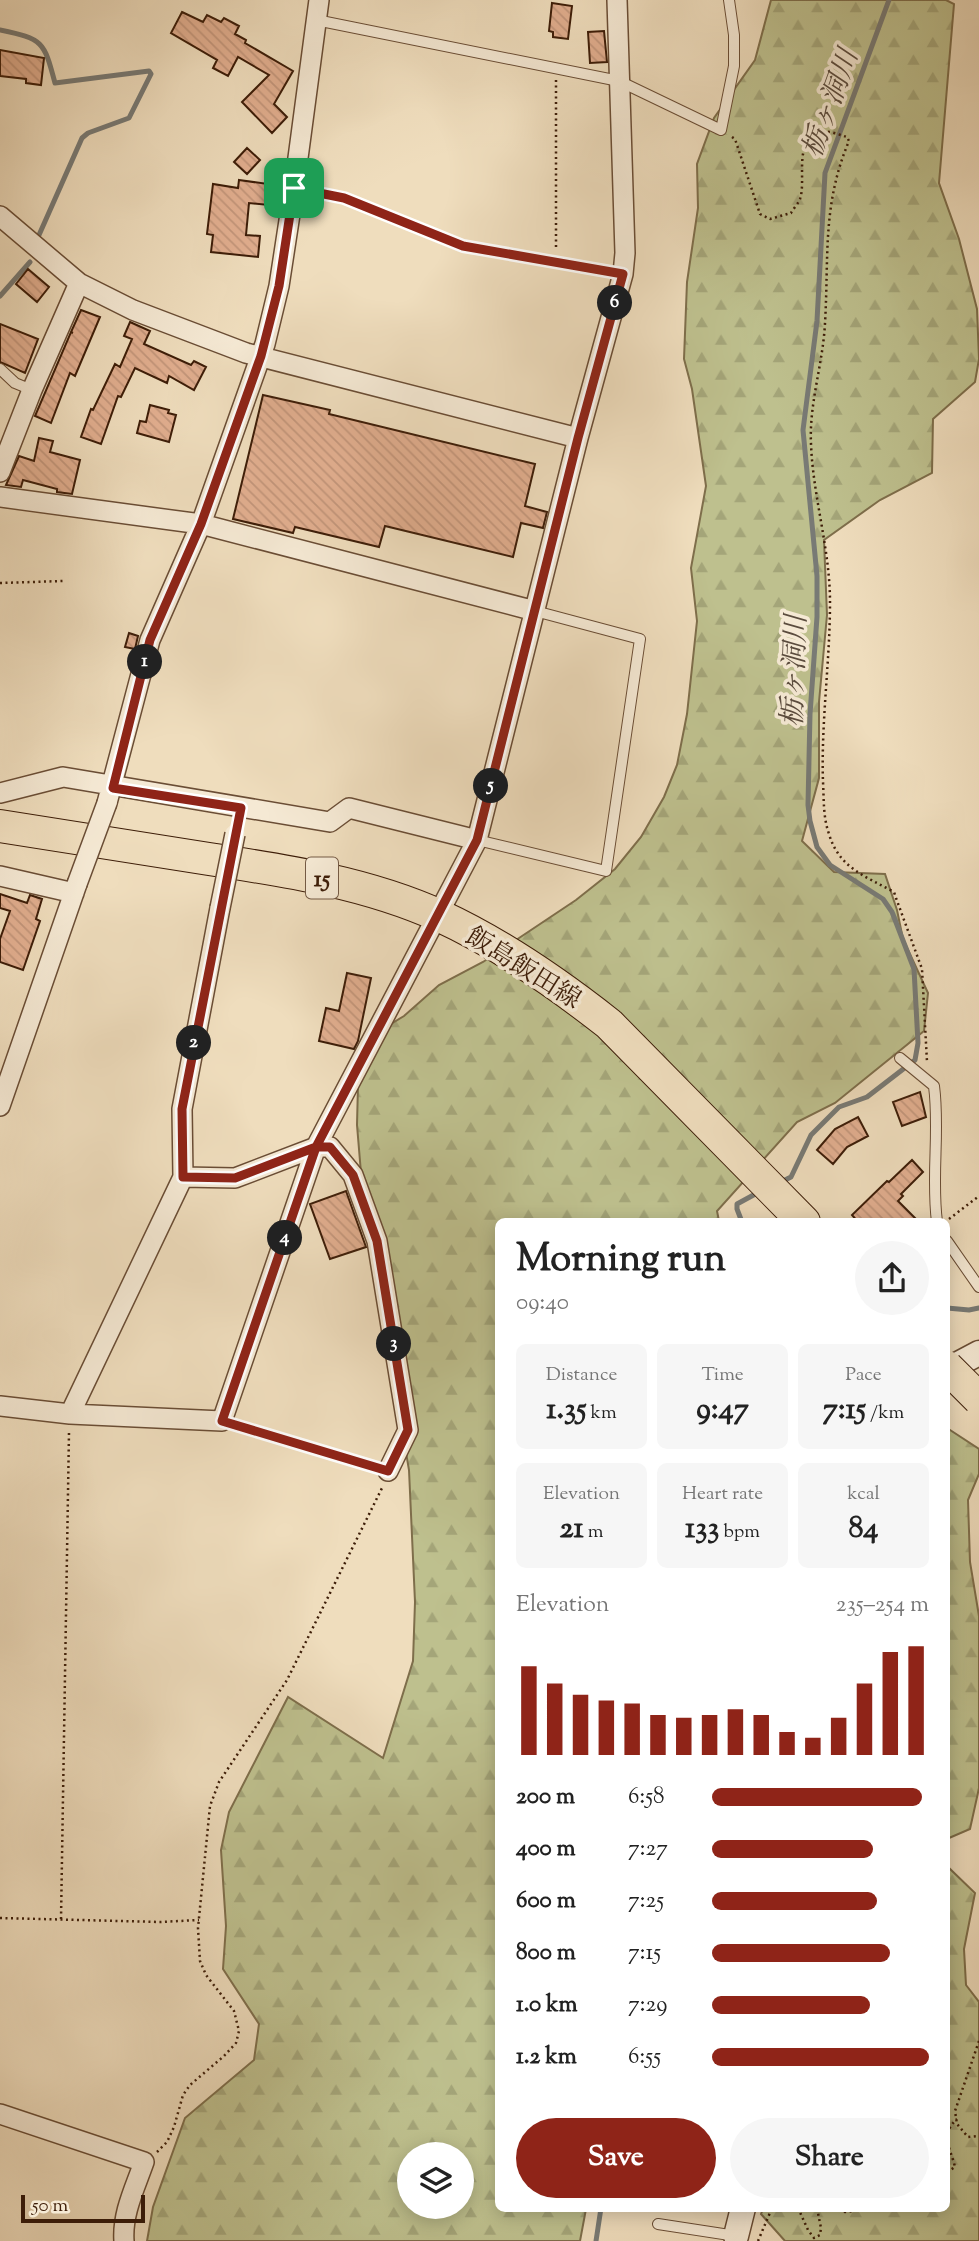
<!DOCTYPE html>
<html lang="en">
<head>
<meta charset="utf-8">
<style>
  :root { --surface:#fff; --page:#f6f6f6; --text:#222; --muted:#767676; --accent:#8f2418 }
  body { margin:0; font-family:"Sorts Mill Goudy","Noto Serif JP",serif; background:var(--page); color:var(--text); height:100vh; display:flex; flex-direction:column; font-size:26px; white-space:nowrap }
  * { box-sizing:border-box; margin:0 }
  p { font-size:23px; color:var(--muted) }
  .icon { flex:none; width:38px; height:38px; fill:none; stroke:currentColor; stroke-width:2; stroke-linecap:round; stroke-linejoin:round }
  .map { position:relative; flex:1; overflow:hidden }
  .details { position:absolute; left:495px; top:1218px; width:455px; height:994px; display:flex; flex-direction:column; background:var(--surface); border-radius:10px; box-shadow:0 4px 18px #0003 }
  .details>* { flex:none }
  .fabs { position:absolute; left:397px; top:2142px; display:grid; gap:14px }
  .fabs a { display:grid; place-items:center; width:77px; height:77px; border-radius:50%; background:var(--surface); box-shadow:0 4px 18px #0003; font-size:35px }
  .scale { position:absolute; left:21px; bottom:18px; width:124px; box-sizing:border-box; padding-left:7px; border:4px solid #3d1d08; border-top:0; font-size:19px; line-height:24px; white-space:nowrap; color:#3d1d08; -webkit-text-stroke:5px #f5e9d4; paint-order:stroke }
  .pin { position:absolute; display:grid; place-items:center; width:60px; height:60px; color:#fff; margin:-30px; border-radius:14px; box-shadow:0 4px 10px #0006 }
  .km { position:absolute; width:35px; height:35px; margin:-18px; border-radius:50%; background:#222; color:#fff; font-size:19px; line-height:35px; text-align:center }
  .round { display:grid; place-items:center; flex:none; width:74px; height:74px; border-radius:37px; background:var(--page) }
  .headline { display:flex; align-items:center; justify-content:space-between; height:119px; padding:0 21px }
  h1 { font-size:38px; font-weight:800; line-height:52px }
  .metrics { display:grid; grid-template-columns:repeat(3,1fr); gap:10px; height:119px; padding:7px 21px }
  .metrics div { display:grid; align-content:center; border-radius:10px; background:var(--page); text-align:center }
  .metrics b { font-size:30px; font-weight:800 }
  .metrics small { font-size:19px; font-weight:400 }
  .metrics p { font-size:19px }
  .chart { height:196px; padding:14px 21px }
  .chart p { display:flex; justify-content:space-between }
  .chart svg { width:100%; height:126px; margin-top:7px; stroke:var(--accent); stroke-width:6 }
  .action { display:flex; gap:14px; margin-top:auto; padding:14px 21px }
  .action a { flex:1; height:80px; border-radius:42px; background:var(--accent); color:#fff; font-size:28px; font-weight:800; line-height:80px; text-align:center }
  .action a+a { background:var(--page); color:var(--text) }
  ul { padding:0 21px; list-style:none; font-size:23px }
  li { display:grid; grid-template-columns:112px 84px 1fr; align-items:center; height:52px }
  li i { height:18px; border-radius:9px; background:var(--accent) }
  .map>svg:first-child { display:block }
  .forest { fill:url(#forest-firs); stroke:#7e6e4b; stroke-width:2; fill-rule:evenodd }
  .lines { fill:none; stroke-linecap:round; stroke-linejoin:round }
  .stream { stroke:#787a75; stroke-width:5 }
  .building { fill:url(#building-back-hatch); stroke:#3d1d08; stroke-width:2 }
  .service-casing { stroke:#6a4d35; stroke-width:12 }
  .minor-casing { stroke:#6a4d35; stroke-width:22 }
  .tertiary-casing { stroke:#6a4d35; stroke-width:27 }
  .primary-casing { stroke:#3d1d08; stroke-width:34 }
  .path { stroke:#3d1d08; stroke-width:2.5; stroke-dasharray:2 3.5; stroke-linecap:butt }
  .service { stroke:#f5e9d4; stroke-width:10 }
  .minor { stroke:#f5e9d4; stroke-width:19 }
  .tertiary { stroke:#f5e9d4; stroke-width:24 }
  .primary { stroke:#efddbd; stroke-width:32 }
  .minor-bridge-casing { stroke:#6a4d35; stroke-width:22; stroke-linecap:butt }
  .primary-bridge-casing { stroke:#3d1d08; stroke-width:34; stroke-linecap:butt }
  .minor-bridge { stroke:#f5e9d4; stroke-width:19 }
  .primary-bridge { stroke:#efddbd; stroke-width:32 }
  .route-casing { stroke:#fff; stroke-width:14 }
  .route { stroke:#8f2418; stroke-width:9 }
  .labels { text-anchor:middle; stroke-width:7; stroke-linejoin:round; paint-order:stroke }
  .shield { fill:#f5e9d4; stroke:#745a45; stroke-width:2 }
  .shield-label { font-size:24px; font-weight:bold; fill:#3d1d08 }
  .street-label { font-size:26px; fill:#3d1d08; stroke:#f5e9d4 }
  .water-label { font-size:28px; font-style:italic; fill:#5b4c3e; stroke:#f5e9d4 }
</style>
</head>
<body>
<div class="map">
<svg width="979" height="2241" viewBox="0 0 979 2241">
  <defs>
    <pattern id="forest-firs" width="22" height="20" patternUnits="userSpaceOnUse" patternTransform="scale(1.75)"><rect width="22" height="20" fill="#bec08e"/><path d="M5 1l3.5 6h-7zM16 11l3.5 6h-7z" fill="#a4a579"/></pattern>
    <pattern id="building-back-hatch" width="6" height="6" patternUnits="userSpaceOnUse" patternTransform="scale(1.75)"><rect width="6" height="6" fill="#e1ae8f"/><path d="M-1 5l2 2M0 0l6 6M5-1l2 2" fill="none" stroke="#c2957a"/></pattern>
  </defs>
  <rect width="100%" height="100%" fill="#efddbd"/>
  <filter id="stains"><feTurbulence type="fractalNoise" baseFrequency=".00286" numOctaves="4"/><feColorMatrix values="0 0 0 0 .2 0 0 0 0 .09 0 0 0 0 .02 0 0 0 .5 -.17"/></filter>
  <radialGradient id="worn" r=".72"><stop offset=".6" stop-color="#630" stop-opacity="0"/><stop offset="1" stop-color="#630" stop-opacity=".3"/></radialGradient>
  <path class="forest" d="M771 0H946L954 4 939 183 959 239 977 309 979 359 975 382 933 419 932 473 880 500 824 540 827 615 819 702V778L802 841 834 872 885 874 897 910 903 939 928 993 924 1031 835 1103 797 1122 717 1211 719 1221 499 1222V2208L586 2209 580 2241H147L153 2207 185 2118 254 2060 259 2024 223 1969 226 1926 221 1850 229 1812 288 1697 383 1758 413 1661 415 1602 409 1470 363 1197 357 1125 358 1085 373 1035 404 1016 439 985 483 962 576 900 615 869 641 837 664 797 677 765 687 714 697 621 691 568 706 486 692 389 684 359 687 282 698 208 697 164 714 118 755 60ZM410 2154H462V2207H410Z
    M947 1428 979 1449V1474L968 1500 970 1562 979 1616V1788L970 1829 949 1838 947 1866 975 1893 964 1949 966 1985 979 2002V2241H785L761 2214 763 2209 947 2208Z"/>
  <g class="lines">
    <path class="stream" d="M0 30C43 39 44 41 55 83L149 71 151 74 129 118 88 133 82 138 39 235
      M0 296 30 262
      M781 1182 791 1177 811 1135 839 1107 867 1097 915 1060 918 1043 914 969 892 912 883 899 830 865 817 847 810 821 808 805 810 714 817 617V576L803 430 817 321 825 173 889 0
      M742 1222 737 1209V1204L759 1192
      M947 1308 969 1310 979 1308
      M596 2241 601 2208"/>
  </g>
  <path class="building" d="M552 3 572 6 568 39 553 37V32L549 31Z
    M182 12 203 22 207 15 221 22 224 18 239 26 235 34 246 40 245 43 293 71 274 104 287 117 272 133 242 102 269 75 238 57 228 76 213 68 217 60 171 33Z
    M604 31 607 62 590 63 588 32Z
    M0 50 44 58 41 85 26 83V79L0 76Z
    M247 148 260 160 247 174 234 162Z
    M239 180 282 186 279 206 249 203 246 235 260 236 258 257 211 252 213 235 207 234 213 184 238 188Z
    M28 269 49 287 37 302 16 284Z
    M81 310 100 317 75 376 70 373 51 423 35 416 71 332 73 333 71 332Z
    M130 322 150 331 144 344 191 365 194 361 206 367 194 390 169 376 167 383 135 368 121 397 118 396 101 444 81 437 91 409 93 410 115 364 120 367 132 339 124 336Z
    M0 324 38 339 25 373 0 362Z
    M263 395 330 410 329 414 535 464 525 506 547 512 543 528 521 523 513 557 385 526 379 547 295 527 293 533 233 519Z
    M150 405 169 410 168 413 176 415 169 442 137 433 140 421 146 422Z
    M39 438 53 441 50 452 80 460 72 494 57 492V489L23 480 21 487 6 485 19 456 34 461Z
    M129 633 138 636 135 649 125 647Z
    M0 894 27 903 30 895 42 899 36 919 40 921 23 970 0 962V939L10 911 0 908Z
    M347 973 371 978 358 1041 354 1049 319 1041 326 1008 339 1011Z
    M920 1092 926 1117 902 1126 893 1102Z
    M858 1117 868 1136 847 1147 833 1164 817 1150 835 1129Z
    M912 1160 923 1172 901 1194 903 1196 898 1201 919 1222H858L852 1215 887 1181 889 1182Z
    M346 1191 366 1247 330 1259 310 1204Z"/>
  <g class="lines">
    <g class="service-casing">
      <path id="service" d="M316 20 619 81 721 130 734 66V35L729 0
        M294 188 344 198 462 246 623 274
        M0 369 15 383 32 390
        M477 840 606 871 640 639 535 611
        M900 1058 934 1086C940 1131 931 1176 937 1222
        M947 1241 979 1287
        M658 2224 736 2236"/>
    </g>
    <g class="minor-casing">
      <path id="minor" d="M0 216 79 283 133 310 246 353 578 438
        M0 472 32 390 79 283
        M0 497 201 524 535 611
        M0 793 63 777 330 822 349 808 477 840
        M107 803 150 640 201 524 265 344 279 286 294 188 319 0
        M0 876 74 893
        M0 1106 77 884
        M183 1177 235 1178 316 1147H330L353 1175 377 1241 408 1430 388 1471
        M0 1406 70 1414 222 1421 316 1147 477 840 578 438 623 274 625 253 617 0
        M70 1414 183 1177 182 1109 220 908
        M0 2114 144 2162C135 2188 122 2213 124 2241"/>
    </g>
    <g class="tertiary-casing">
      <path id="tertiary" d="M947 1370 979 1353
        M736 2236 743 2208"/>
    </g>
    <g class="primary-casing">
      <path id="primary" d="M0 826C70 837 140 848 209 859 288 871 367 883 440 916 501 944 557 983 609 1024L804 1222"/>
    </g>
    <path class="path" d="M556 80V249
      M732 137 735 139 760 214 770 219 791 213C793 209 798 204 800 199 807 179 791 135 825 132 831 131 840 135 847 137L849 141C822 205 829 256 825 323 823 364 809 403 811 444 813 497 830 549 830 602 830 662 821 722 823 782 824 800 823 817 829 834 839 868 865 876 894 892L896 898 922 969 927 1062
      M0 583 63 581
      M949 1219 979 1196
      M239 1426 370 1466
      M0 1918 160 1922 199 1920
      M61 1919 69 1432
      M979 2041 955 2111 957 2124 968 2137 979 2136
      M157 2152 167 2142 174 2127 183 2095 190 2085 224 2056 236 2043 239 2031 234 2011 206 1975 200 1961 198 1928 210 1806 219 1782 287 1680 383 1486
      M947 2172 955 2167C951 2149 939 2135 957 2119
      M798 2208 808 2230 814 2238 820 2235 821 2228 817 2208
      M840 2208 845 2212 854 2211 856 2208
      M758 2241 772 2208"/>
    <use href="#service" class="service"/>
    <use href="#minor" class="minor"/>
    <use href="#tertiary" class="tertiary"/>
    <use href="#primary" class="primary"/>
    <g class="minor-bridge-casing">
      <path id="minor-bridge" d="M77 884 107 803
        M220 908 235 834"/>
    </g>
    <g class="primary-bridge-casing">
      <path id="primary-bridge" d="M947 1367 979 1399"/>
    </g>
    <use href="#minor-bridge" class="minor-bridge"/>
    <use href="#primary-bridge" class="primary-bridge"/>
  </g>
  <g class="lines">
    <g class="route-casing">
      <path id="route" d="M294 188 279 286 261 356 201 524 150 640 113 788 241 808 182 1109 183 1177 235 1178 316 1147H330L353 1175 377 1241 408 1430 388 1471 222 1421 316 1147 477 840 578 438 623 274 463 246 344 198 294 188"/>
    </g>
    <use href="#route" class="route"/>
  </g>
  <g class="labels">
    <rect class="shield" x="306" y="857.5" width="32" height="41" rx="5"/>
    <g class="shield-label">
      <text x="322" y="886">15</text>
    </g>
    <g class="street-label">
      <text transform="translate(524 967) rotate(32)" y="9">飯島飯田線</text>
    </g>
    <g class="water-label">
      <text transform="translate(829 103) rotate(-70)" y="10">栃ヶ洞川</text>
      <text transform="translate(793 671) rotate(-88)" y="10">栃ヶ洞川</text>
    </g>
  </g>
  <rect width="100%" height="100%" filter="url(#stains)"/>
  <rect width="100%" height="100%" fill="url(#worn)"/>
</svg>
<div class="fabs">
<a><svg class="icon" aria-label="layers" viewBox="0 0 24 24"><path d="M12 4l9 5-9 5-9-5zM3 14l9 5 9-5"/></svg></a>
</div>
<div class="scale">50 m</div>
<div class="pin" style="left:294px;top:188px;background:#1e9e55"><svg class="icon" aria-label="arrive" viewBox="0 0 24 24"><path d="M6 21V4h12l-3 4 3 4H6"/></svg></div>
<b class="km" style="left:145px;top:662px">1</b>
<b class="km" style="left:194px;top:1043px">2</b>
<b class="km" style="left:394px;top:1344px">3</b>
<b class="km" style="left:285px;top:1238px">4</b>
<b class="km" style="left:491px;top:786px">5</b>
<b class="km" style="left:615px;top:303px">6</b>
<section class="details">
<div class="headline"><div><h1>Morning run</h1><p>09:40</p></div><a class="round"><svg class="icon" aria-label="share" viewBox="0 0 24 24"><path d="M12 15V3M7 8l5-5 5 5M5 13v7h14v-7"/></svg></a></div>
<div class="metrics">
<div><p>Distance</p><b>1.35<small> km</small></b></div>
<div><p>Time</p><b>9:47</b></div>
<div><p>Pace</p><b>7:15<small> /km</small></b></div>
</div>
<div class="metrics">
<div><p>Elevation</p><b>21<small> m</small></b></div>
<div><p>Heart rate</p><b>133<small> bpm</small></b></div>
<div><p>kcal</p><b>84</b></div>
</div>
<div class="chart"><p><span>Elevation</span>235–254 m</p>
<svg viewBox="0 0 160 44" preserveAspectRatio="none"><path d="M5 44V13M15 44V19M25 44V23M35 44V25M45 44V26M55 44V30M65 44V31M75 44V30M85 44V28M95 44V30M105 44V36M115 44V38M125 44V31M135 44V19M145 44V8M155 44V6"/></svg>
</div>
<ul>
<li><b>200 m</b>6:58<i style="width:97%"></i></li>
<li><b>400 m</b>7:27<i style="width:74%"></i></li>
<li><b>600 m</b>7:25<i style="width:76%"></i></li>
<li><b>800 m</b>7:15<i style="width:82%"></i></li>
<li><b>1.0 km</b>7:29<i style="width:73%"></i></li>
<li><b>1.2 km</b>6:55<i style="width:100%"></i></li>
</ul>
<div class="action"><a>Save</a><a>Share</a></div>
</section>
</div>
</body>
</html>
